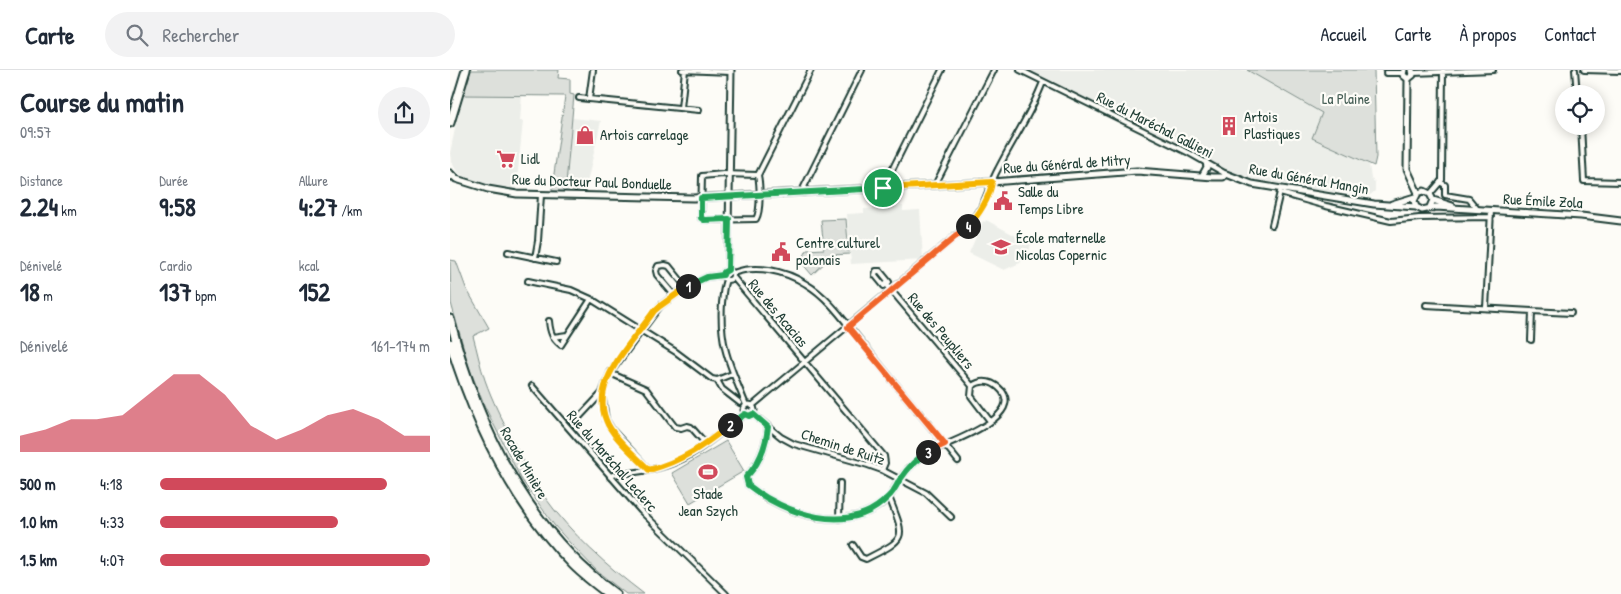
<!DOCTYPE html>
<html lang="fr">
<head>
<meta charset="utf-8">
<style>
  :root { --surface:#fff; --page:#f2f2f3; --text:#1f2937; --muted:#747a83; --line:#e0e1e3; --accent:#d1495b }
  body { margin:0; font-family:"Patrick Hand",sans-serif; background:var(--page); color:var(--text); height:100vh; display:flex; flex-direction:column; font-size:19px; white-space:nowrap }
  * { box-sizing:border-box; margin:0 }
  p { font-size:16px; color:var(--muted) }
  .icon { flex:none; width:28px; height:28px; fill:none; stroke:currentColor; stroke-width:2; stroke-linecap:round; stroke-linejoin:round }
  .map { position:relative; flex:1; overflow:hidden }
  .details { display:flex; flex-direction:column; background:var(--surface); width:450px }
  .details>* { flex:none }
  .fabs { position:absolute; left:1105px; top:15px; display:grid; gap:10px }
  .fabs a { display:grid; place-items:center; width:50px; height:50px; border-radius:50%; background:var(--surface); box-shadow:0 2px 12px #0003; font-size:25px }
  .pin { position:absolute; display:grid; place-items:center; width:42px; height:42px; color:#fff; margin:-21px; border:2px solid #fff; border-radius:50%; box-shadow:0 1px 5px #0007 }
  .km { position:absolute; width:25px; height:25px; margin:-12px; border-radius:50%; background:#222; color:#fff; font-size:14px; line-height:25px; text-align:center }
  .round { display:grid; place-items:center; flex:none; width:52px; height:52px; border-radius:26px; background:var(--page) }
  .head { display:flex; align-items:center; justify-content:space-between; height:85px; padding:0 20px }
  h1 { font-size:28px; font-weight:800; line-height:38px }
  .metrics { display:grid; grid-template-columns:repeat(3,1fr); gap:8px; height:85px; padding:5px 20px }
  .metrics div { display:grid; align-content:center }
  .metrics b { font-size:25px; font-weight:800 }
  .metrics small { font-size:14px; font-weight:400 }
  .metrics p { font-size:14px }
  .chart { height:140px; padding:10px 20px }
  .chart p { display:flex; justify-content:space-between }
  .chart svg { width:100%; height:90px; margin-top:5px; fill:var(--accent); opacity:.7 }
  ul { padding:0 20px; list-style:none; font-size:16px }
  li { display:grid; grid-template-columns:80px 60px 1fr; align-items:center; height:38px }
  li i { height:12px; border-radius:6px; background:var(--accent) }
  header { display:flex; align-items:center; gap:30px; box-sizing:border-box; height:70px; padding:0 25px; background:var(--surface); border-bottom:1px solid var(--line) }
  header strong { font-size:24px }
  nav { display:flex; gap:28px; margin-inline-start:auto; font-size:18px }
  .search { width:350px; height:45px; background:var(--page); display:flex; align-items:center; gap:12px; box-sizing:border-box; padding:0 18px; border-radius:28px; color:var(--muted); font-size:19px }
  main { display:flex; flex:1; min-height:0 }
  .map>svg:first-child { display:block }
  .built { fill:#eceee9 }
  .green { fill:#dde0db; stroke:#7e8e88 }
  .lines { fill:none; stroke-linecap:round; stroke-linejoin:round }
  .minor-casing { stroke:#1f3d34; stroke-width:8 }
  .tertiary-casing { stroke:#1f3d34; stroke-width:9 }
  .trunk-casing { stroke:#1f3d34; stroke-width:11 }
  .minor { stroke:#fdfcf7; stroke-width:4 }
  .tertiary { stroke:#fdfcf7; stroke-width:5 }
  .trunk { stroke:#fdfcf7; stroke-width:7 }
  .split-1-casing { stroke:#fff; stroke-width:10 }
  .split-2-casing { stroke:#fff; stroke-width:10 }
  .split-3-casing { stroke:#fff; stroke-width:10 }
  .split-4-casing { stroke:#fff; stroke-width:10 }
  .split-5-casing { stroke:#fff; stroke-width:10 }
  .split-1 { stroke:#22a559; stroke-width:6 }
  .split-2 { stroke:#f5b400; stroke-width:6 }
  .split-3 { stroke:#22a559; stroke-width:6 }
  .split-4 { stroke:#f0652b; stroke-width:6 }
  .split-5 { stroke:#f5b400; stroke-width:6 }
  .labels { text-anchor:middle; stroke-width:4.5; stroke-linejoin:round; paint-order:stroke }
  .park-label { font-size:15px; fill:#455e55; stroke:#fdfcf7 }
  .poi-label { font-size:15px; fill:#1f3d34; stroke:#fdfcf7; text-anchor:start }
  .street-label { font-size:15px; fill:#1f3d34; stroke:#fdfcf7 }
</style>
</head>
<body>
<header>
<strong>Carte</strong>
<div class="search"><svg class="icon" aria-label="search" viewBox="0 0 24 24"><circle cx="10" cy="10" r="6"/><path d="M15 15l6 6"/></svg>Rechercher</div>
<nav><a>Accueil</a><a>Carte</a><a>À propos</a><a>Contact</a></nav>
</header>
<main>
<section class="details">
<div class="head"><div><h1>Course du matin</h1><p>09:57</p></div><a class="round"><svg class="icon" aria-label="share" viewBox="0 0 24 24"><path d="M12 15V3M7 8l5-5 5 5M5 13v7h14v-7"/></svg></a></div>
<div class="metrics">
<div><p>Distance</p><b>2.24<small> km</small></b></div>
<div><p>Durée</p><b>9:58</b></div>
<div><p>Allure</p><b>4:27<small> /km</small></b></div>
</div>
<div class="metrics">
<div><p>Dénivelé</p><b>18<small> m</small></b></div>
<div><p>Cardio</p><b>137<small> bpm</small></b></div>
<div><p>kcal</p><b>152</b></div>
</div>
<div class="chart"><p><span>Dénivelé</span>161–174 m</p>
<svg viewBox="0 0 160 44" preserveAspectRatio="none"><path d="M0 44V36L10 33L20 28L30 28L40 26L50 16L60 6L70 6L80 16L90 31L100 38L110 33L120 26L130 23L140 28L150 36L160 36V44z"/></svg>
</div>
<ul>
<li><b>500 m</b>4:18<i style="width:84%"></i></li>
<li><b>1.0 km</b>4:33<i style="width:66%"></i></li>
<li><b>1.5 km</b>4:07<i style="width:100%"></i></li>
</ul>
</section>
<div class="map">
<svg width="1171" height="524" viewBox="0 0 1171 524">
  <rect width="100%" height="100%" fill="#fdfcf7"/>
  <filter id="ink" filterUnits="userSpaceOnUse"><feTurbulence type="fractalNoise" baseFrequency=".02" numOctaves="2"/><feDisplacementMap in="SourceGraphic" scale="10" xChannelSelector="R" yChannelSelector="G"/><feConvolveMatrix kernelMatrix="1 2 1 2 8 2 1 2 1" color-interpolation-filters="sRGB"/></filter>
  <g filter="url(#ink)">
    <path class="built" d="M577 0H797L872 43 863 68 919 94 921 109 925 112V121L920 125 913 126 867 120 815 111 768 99 635 32 620 21Z
      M18 24 72 25 70 51H73L66 121 18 109 7 102 1 91 0 83 6 54 14 25Z
      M122 48 151 51 135 122 115 120Z
      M453 136V141L470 140 473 190 401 194 397 144 414 143V139Z
      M536 150 581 174 579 181 570 193 554 200 519 183 533 151 535 152Z"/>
    <path class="green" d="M20 0H109L108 8 120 9V24L124 25 115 125H101L115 26 12 25Z
      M797 0H924L926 87 924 96 862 68 872 43Z
      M396 149 399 184 383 185 362 205 351 192 357 180 374 179 371 150Z
      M0 190 6 191 16 218 39 258 23 266C27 280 30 296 35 310 42 330 52 350 62 369 72 388 82 408 94 426 121 464 157 496 194 524H176L148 502 120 473 104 455 71 409 34 335 19 297 1 233Z
      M276 371 294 401 240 433 222 403Z"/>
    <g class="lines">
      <g class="minor-casing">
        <path id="minor" d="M232 0 280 2
          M570 0 739 83 776 104
          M1125 0 1127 24
          M1134 0 1171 1
          M936 3H953
          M963 3 1043 0
          M129 28 249 40
          M139 29 143 0
          M231 38 235 0
          M1131 56 1134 111 1171 112
          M273 104 308 105C310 115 311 141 306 149L254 150 251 148 252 106Z
          M308 105 361 0
          M990 112 995 115V125L1019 129 1028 140
          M485 115 544 0
          M433 118 492 0
          M353 123V119L412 0
          M830 123 876 136 941 151 969 148 1041 147
          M980 124 992 110 993 0
          M822 155 830 122
          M58 182 106 192
          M85 188 88 171 91 125
          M273 205a5 5 0 1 1 10 0a5 5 0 1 1-10 0Z
          M278 200 279 127
          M283 203C306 194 336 201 356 214 380 228 397 255 414 275 445 314 477 352 508 391
          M283 207 434 386 435 393 432 400
          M276 210C273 217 273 225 272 233 269 277 281 297 296 335
          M78 211 121 220 141 229 226 282 262 309 267 310 282 304
          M436 214 434 216 425 205 426 201H430L439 212 436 214 522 316
          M224 225 207 205 206 201 208 196 215 195 219 196 236 217
          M976 235 1082 241 1081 270
          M1036 238 1041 141
          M1082 241 1121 243
          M99 251C100 262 102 268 111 275L141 229
          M103 267 117 265
          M160 303 196 319 225 357 231 358 237 356 241 357 256 374
          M267 310 272 319 290 333
          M82 316 191 441 276 524
          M152 323 156 350 162 360 199 400
          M293.5 340a5.5 5.5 0 1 1 11 0a5.5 5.5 0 1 1-11 0Z
          M302 336 520 154C535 138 538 117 548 99 562 71 582 42 593 12
          M303 344 331 367 344 374 418 395 432 400 476 423 501 447
          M123 354 152 323 160 303 210 236 236 217 257 207 273 205
          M318 357C316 375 310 393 296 407L298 415C335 445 398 466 438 428 443 423 446 415 450 409 461 394 471 385 488 378 503 371 572 347 552 321 544 312 533 308 522 316L521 326 540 351
          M160 407 163 405C184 402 207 401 228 391 252 380 273 360 295 344
          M389 449 390 413
          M403 475 411 487 416 489C457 468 456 470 439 427"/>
      </g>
      <g class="tertiary-casing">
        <path id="tertiary" d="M954 0 953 5 958 9 963 5 962 0
          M958 9 957 99 968 123
          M0 103 6 109 38 119 67 124 243 128 542 112 687 101 763 107H773L776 104 802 114 924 134 966 137
          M752 106 757 97 756 92
          M279 127 281 0
          M983 130 1002 136
          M942 134 965 127
          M980 137 983 130 980 124 974 121 968 123 964 131 966 137 972 140 986 137 1131 146 1171 151"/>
      </g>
      <g class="trunk-casing">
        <path id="trunk" d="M0 53 16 0
          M0 105V106
          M0 249C27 354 76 459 166 524
          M0 273C25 355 62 433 123 495 133 505 146 515 158 524"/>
      </g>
      <use href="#minor" class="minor"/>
      <use href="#tertiary" class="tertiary"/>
      <use href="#trunk" class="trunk"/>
    </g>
  </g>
  <g class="lines" filter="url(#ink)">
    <g class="split-1-casing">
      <path id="split-1" d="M238 216 257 207 273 205 274 202 278 200 279 149 254 150 251 148V128L433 118"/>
    </g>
    <g class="split-2-casing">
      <path id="split-2" d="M238 216 210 236 204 241C184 271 140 310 156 350 162 367 186 386 199 400 233 391 253 376 280 355"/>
    </g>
    <g class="split-3-casing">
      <path id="split-3" d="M280 355 295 344 299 346 303 344 318 357C316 376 310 393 296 407L298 415C334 444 400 467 438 427 443 423 446 417 449 411 457 399 465 389 478 382"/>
    </g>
    <g class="split-4-casing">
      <path id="split-4" d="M478 382 495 374 398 257 518 156"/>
    </g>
    <g class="split-5-casing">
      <path id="split-5" d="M433 118 542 112C540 127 529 145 518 156"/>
    </g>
    <use href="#split-1" class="split-1"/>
    <use href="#split-2" class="split-2"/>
    <use href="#split-3" class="split-3"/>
    <use href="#split-4" class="split-4"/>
    <use href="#split-5" class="split-5"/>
  </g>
  <defs>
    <g id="building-bare" transform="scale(1.5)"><path d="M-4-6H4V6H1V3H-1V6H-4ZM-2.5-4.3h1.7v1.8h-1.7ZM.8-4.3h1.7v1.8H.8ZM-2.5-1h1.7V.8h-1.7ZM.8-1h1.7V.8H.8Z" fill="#d1495b" stroke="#fdfcf7" stroke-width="2.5" paint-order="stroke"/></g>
    <g id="shop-bare" transform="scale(1.5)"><path d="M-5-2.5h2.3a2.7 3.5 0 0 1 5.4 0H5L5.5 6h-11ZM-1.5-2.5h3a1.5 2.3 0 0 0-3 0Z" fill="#d1495b" stroke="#fdfcf7" stroke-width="2.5" paint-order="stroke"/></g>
    <g id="supermarket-bare" transform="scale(1.5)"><path d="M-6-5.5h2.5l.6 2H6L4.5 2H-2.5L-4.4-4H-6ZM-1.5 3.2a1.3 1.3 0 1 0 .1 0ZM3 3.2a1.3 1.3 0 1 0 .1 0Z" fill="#d1495b" stroke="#fdfcf7" stroke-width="2.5" paint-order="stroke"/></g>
    <g id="civic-bare" transform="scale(1.5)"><path d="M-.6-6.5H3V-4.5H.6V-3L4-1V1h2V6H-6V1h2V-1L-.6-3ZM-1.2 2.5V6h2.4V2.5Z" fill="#d1495b" stroke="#fdfcf7" stroke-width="2.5" paint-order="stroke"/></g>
    <g id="school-bare" transform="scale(1.5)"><path d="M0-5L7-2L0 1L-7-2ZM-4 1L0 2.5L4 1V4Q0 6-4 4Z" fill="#d1495b" stroke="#fdfcf7" stroke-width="2.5" paint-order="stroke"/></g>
    <g id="stadium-bare" transform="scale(1.5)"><path d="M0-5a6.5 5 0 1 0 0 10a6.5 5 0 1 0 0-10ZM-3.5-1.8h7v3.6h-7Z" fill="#d1495b" stroke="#fdfcf7" stroke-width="2.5" paint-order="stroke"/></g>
  </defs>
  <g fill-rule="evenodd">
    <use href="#building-bare" x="779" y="56"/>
    <use href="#shop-bare" x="135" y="65"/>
    <use href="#supermarket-bare" x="56" y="89"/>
    <use href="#civic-bare" x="553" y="131"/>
    <use href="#school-bare" x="551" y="177"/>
    <use href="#civic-bare" x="331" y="182"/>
    <use href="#stadium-bare" x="258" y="402"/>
  </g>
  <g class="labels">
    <g class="park-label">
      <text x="896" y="34">La Plaine</text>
    </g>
    <g class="poi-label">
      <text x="794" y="52">Artois<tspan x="794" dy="17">Plastiques</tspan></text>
      <text x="150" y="70">Artois carrelage</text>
      <text x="71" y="94">Lidl</text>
      <text x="568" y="127">Salle du<tspan x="568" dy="17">Temps Libre</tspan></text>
      <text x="566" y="173">École maternelle<tspan x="566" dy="17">Nicolas Copernic</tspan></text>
      <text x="346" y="178">Centre culturel<tspan x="346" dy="17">polonais</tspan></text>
      <text x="258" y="429" text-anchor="middle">Stade<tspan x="258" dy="17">Jean Szych</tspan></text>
    </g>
    <g class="street-label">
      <text transform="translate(705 55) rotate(27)" y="5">Rue du Maréchal Gallieni</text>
      <text transform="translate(617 94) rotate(-4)" y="5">Rue du Général de Mitry</text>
      <text transform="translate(859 109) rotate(10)" y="5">Rue du Général Mangin</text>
      <text transform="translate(142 112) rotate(2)" y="5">Rue du Docteur Paul Bonduelle</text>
      <text transform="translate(1093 131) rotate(3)" y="5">Rue Émile Zola</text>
      <text transform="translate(328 243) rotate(50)" y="5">Rue des Acacias</text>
      <text transform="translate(491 261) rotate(50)" y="5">Rue des Peupliers</text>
      <text transform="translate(393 377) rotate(18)" y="5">Chemin de Ruitz</text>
      <text transform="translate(162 391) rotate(49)" y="5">Rue du Maréchal Leclerc</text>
      <text transform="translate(74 393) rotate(60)" y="5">Rocade Minière</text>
    </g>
  </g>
</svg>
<div class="fabs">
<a><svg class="icon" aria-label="locate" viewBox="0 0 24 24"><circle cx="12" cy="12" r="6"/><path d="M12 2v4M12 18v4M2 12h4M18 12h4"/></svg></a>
</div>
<div class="pin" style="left:433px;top:118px;background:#1e9e55"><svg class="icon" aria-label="arrive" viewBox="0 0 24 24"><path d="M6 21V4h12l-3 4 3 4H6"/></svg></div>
<b class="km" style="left:238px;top:216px">1</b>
<b class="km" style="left:280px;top:355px">2</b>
<b class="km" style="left:478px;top:382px">3</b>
<b class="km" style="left:518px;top:156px">4</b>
</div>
</main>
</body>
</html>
